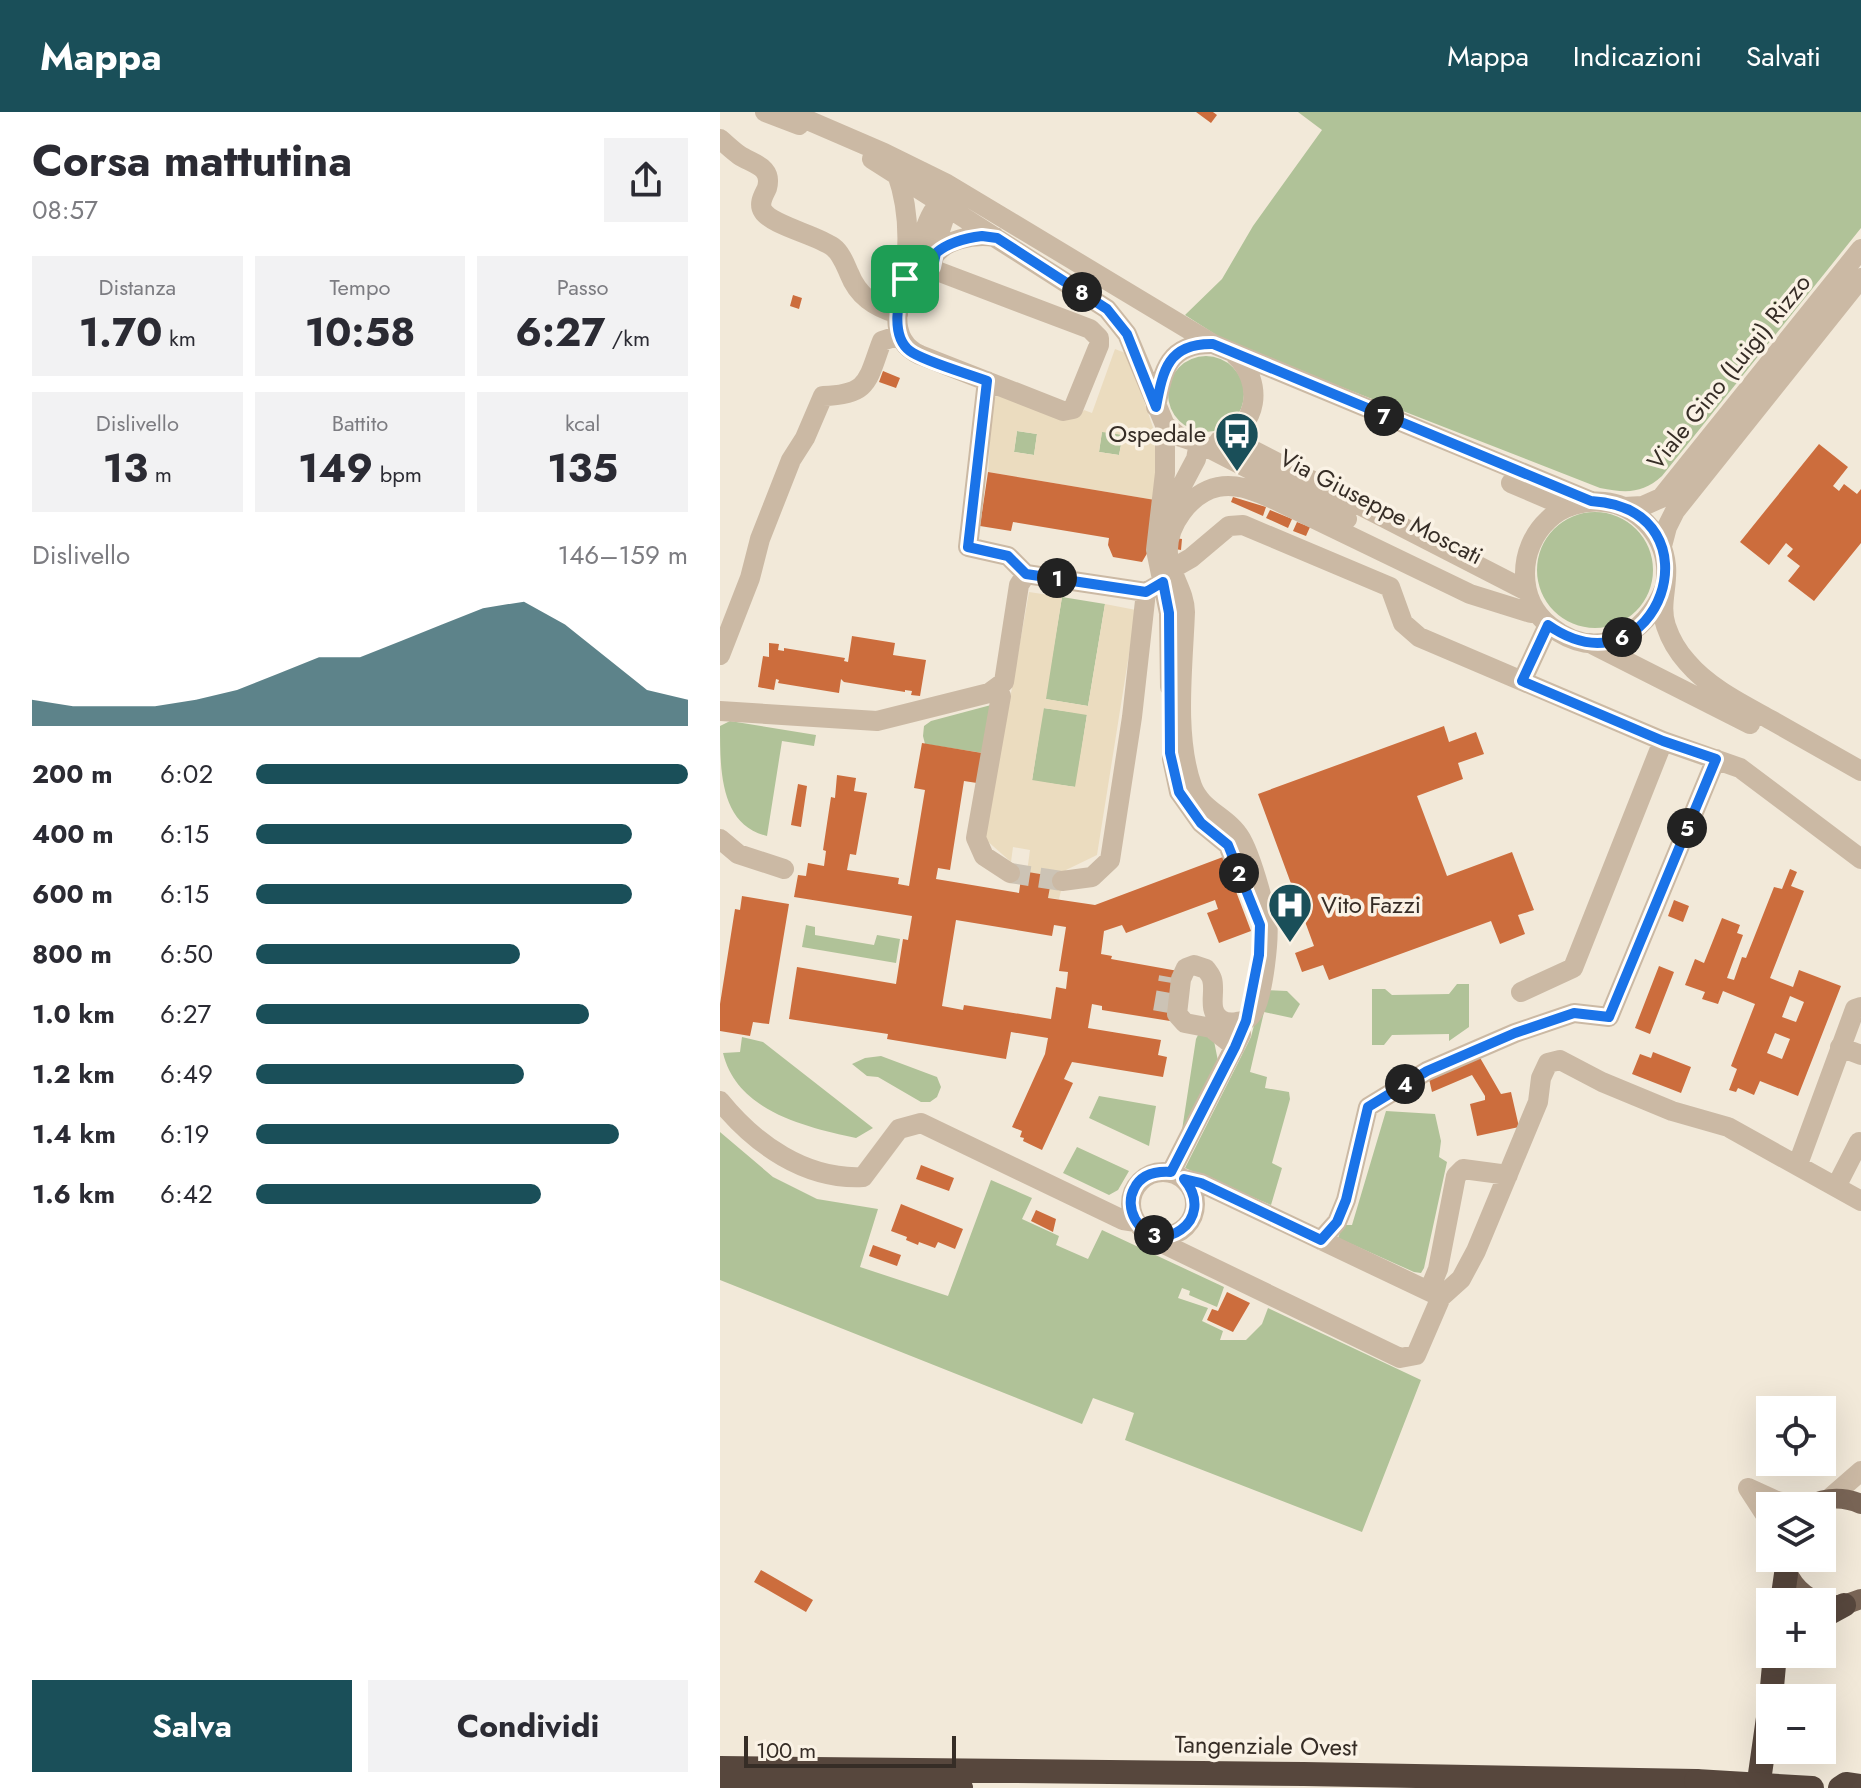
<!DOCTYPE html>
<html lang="it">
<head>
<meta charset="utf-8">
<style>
  :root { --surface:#fff; --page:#f2f2f3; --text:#2b2b33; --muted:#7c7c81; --accent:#1a4f59 }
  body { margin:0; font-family:Jost,sans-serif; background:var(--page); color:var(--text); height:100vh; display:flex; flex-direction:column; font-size:30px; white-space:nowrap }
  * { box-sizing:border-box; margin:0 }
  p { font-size:26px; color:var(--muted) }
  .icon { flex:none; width:44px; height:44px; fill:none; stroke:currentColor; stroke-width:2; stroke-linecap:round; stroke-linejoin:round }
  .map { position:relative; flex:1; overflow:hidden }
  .panel { display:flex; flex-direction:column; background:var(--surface); width:720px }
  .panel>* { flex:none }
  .controls { position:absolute; left:1036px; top:1284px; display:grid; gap:16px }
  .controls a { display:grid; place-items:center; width:80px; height:80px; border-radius:0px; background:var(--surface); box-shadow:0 8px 32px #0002; font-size:40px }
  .scale { position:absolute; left:24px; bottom:20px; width:212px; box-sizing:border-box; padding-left:8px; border:4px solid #362d26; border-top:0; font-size:22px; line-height:28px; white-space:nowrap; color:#362d26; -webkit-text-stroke:6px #faf2e5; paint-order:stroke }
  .pin { position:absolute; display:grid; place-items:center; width:68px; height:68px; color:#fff; margin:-34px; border-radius:16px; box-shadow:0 4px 12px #0006 }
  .km { position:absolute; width:40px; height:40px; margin:-20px; border-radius:50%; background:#222; color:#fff; font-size:22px; line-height:40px; text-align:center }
  .round { display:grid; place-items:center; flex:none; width:84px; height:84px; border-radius:0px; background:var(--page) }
  .summary { display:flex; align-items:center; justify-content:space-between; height:136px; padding:0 32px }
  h1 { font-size:44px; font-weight:700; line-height:60px }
  .figures { display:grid; grid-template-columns:repeat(3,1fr); gap:12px; height:136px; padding:8px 32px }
  .figures div { display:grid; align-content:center; border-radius:0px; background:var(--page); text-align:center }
  .figures b { font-size:40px; font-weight:700 }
  .figures small { font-size:22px; font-weight:400 }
  .figures p { font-size:22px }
  .chart { height:224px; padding:16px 32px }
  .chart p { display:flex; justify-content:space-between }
  .chart svg { width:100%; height:144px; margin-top:8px; fill:var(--accent); opacity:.7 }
  .button { display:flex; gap:16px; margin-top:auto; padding:16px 32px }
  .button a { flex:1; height:92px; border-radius:0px; background:var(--accent); color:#fff; font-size:32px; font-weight:700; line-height:92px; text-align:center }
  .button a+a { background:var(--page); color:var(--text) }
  ul { padding:0 32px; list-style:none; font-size:26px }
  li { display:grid; grid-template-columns:128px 96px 1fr; align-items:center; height:60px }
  li i { height:20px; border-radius:10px; background:var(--accent) }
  header { display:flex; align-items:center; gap:48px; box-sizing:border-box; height:112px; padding:0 40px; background:var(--accent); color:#fff }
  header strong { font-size:38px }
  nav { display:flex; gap:44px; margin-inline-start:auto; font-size:28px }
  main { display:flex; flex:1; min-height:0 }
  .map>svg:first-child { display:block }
  .green { fill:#b0c298 }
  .plaza { fill:#ebdcbf; fill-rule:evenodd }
  .building { fill:#cc6d3d; fill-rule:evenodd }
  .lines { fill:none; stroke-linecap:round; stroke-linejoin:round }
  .minor-tunnel { stroke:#ccc3b5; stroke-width:20; stroke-dasharray:20 10; stroke-linecap:butt }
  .minor { stroke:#cbb9a4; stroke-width:20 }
  .major { stroke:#796556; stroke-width:20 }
  .highway { stroke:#57473d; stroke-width:24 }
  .highway-bridge { stroke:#57473d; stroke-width:24 }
  .route-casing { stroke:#fff; stroke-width:16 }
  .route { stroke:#1a73e8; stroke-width:10 }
  .labels { text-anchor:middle; stroke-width:7; stroke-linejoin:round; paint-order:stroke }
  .street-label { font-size:24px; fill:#362d26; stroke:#faf2e5 }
  .poi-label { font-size:24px; fill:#362d26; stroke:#faf2e5; text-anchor:end }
</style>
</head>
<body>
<header>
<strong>Mappa</strong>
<nav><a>Mappa</a><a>Indicazioni</a><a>Salvati</a></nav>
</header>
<main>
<section class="panel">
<div class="summary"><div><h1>Corsa mattutina</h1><p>08:57</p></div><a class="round"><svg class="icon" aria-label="share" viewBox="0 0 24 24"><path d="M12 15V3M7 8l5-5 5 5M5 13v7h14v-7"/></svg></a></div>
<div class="figures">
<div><p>Distanza</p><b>1.70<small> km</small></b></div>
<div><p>Tempo</p><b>10:58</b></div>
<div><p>Passo</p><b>6:27<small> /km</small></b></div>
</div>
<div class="figures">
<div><p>Dislivello</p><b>13<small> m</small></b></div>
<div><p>Battito</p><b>149<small> bpm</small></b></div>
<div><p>kcal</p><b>135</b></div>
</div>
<div class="chart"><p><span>Dislivello</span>146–159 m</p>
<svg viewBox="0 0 160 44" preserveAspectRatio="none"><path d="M0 44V36L10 38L20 38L30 38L40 36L50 33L60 28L70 23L80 23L90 18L100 13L110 8L120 6L130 13L140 23L150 33L160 36V44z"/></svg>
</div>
<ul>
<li><b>200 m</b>6:02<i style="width:100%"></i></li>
<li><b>400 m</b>6:15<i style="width:87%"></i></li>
<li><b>600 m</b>6:15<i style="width:87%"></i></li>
<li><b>800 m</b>6:50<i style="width:61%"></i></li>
<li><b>1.0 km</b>6:27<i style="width:77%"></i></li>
<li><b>1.2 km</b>6:49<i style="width:62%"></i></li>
<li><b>1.4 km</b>6:19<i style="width:84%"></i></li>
<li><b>1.6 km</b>6:42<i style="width:66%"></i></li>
</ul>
<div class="button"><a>Salva</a><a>Condividi</a></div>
</section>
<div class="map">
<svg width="1141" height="1676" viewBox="0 0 1141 1676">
  <rect width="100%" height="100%" fill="#f2e9d9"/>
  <path class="green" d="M578 0H1141V116L942 364C922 382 906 381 880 376L570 255 501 226 465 203 502 167 533 114 602 18Z
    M448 282a38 38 0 1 1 76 0a38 38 0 1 1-76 0Z
    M297 319 317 322 314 343 294 340Z
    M382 319 403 323 399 343 379 340Z
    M817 458a58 58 0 1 1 116 0a58 58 0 1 1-116 0Z
    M342 485 385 492 368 594 325 587Z
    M271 593 263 641 205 632 203 624 204 614 211 609Z
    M323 596 367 602 356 675 312 669Z
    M10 609 96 623 94 634 62 629 47 724C0 713 0 658 0 614Z
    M86 813 95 815V823L154 833 157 823 180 827 176 851 82 835Z
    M737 872H749V915L729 929V922L672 923 664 933H652V877H665L672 883 729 882Z
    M543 878 567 879 580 892 572 906 544 900 530 960 547 965 545 976 569 980 570 987 552 1051 562 1056 551 1093 465 1056 531 925Z
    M483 922 494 929 498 949 462 1018 476 927 478 923Z
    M22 925 43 930 153 1016 136 1026C87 1015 17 1000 3 941L20 940Z
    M161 944 217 965 221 975 217 985 210 990H201L158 965 147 964 132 952 145 946Z
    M379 984 436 994 429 1034 369 1006Z
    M666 999 715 1002 721 1029 719 1045 727 1050 704 1156 701 1161 694 1160 618 1126 623 1113H632Z
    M0 1020 53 1065 97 1087 158 1097 140 1155 228 1184 271 1068 312 1086 302 1107 339 1124 336 1133 368 1147 382 1118 504 1175 497 1195 469 1183 470 1179 462 1176 458 1186 488 1196 482 1209 503 1219 500 1228H526L542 1212 548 1196 701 1268 642 1420 405 1328 414 1301 373 1286 362 1312 0 1168Z
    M357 1035 409 1059 398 1078 389 1083 343 1061Z"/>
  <path class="plaza" d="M395 237 408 242 438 330 435 388 268 360 272 298 275 285 281 282 359 304 364 298 372 301ZM297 319 317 322 314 343 294 340ZM382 320 403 323 399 343 379 340Z
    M309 480 342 485 326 587 368 594 385 492 416 498 377 743 346 758 339 787 328 786 331 764 307 760 310 738 293 735 291 750 265 727ZM324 596 367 603 355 675 312 668Z"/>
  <path class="building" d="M476 0H493L497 3 491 11Z
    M73 183 82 186 79 197 70 194Z
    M163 259 180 266 176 276 159 270Z
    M1099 332 1128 355 1113 374 1119 379 1124 372 1137 382 1141 377V431L1094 489 1068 469 1080 454 1067 444 1073 437 1066 431 1049 453 1020 430Z
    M268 360 435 388 433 423 462 427 461 438 432 433 422 450 393 445 388 433 389 426 293 410 291 419 260 414Z
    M513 385 546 395 543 404 511 390Z
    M550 398 572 407 568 416 546 406Z
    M577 410 590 415 586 424 573 419Z
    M132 524 175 531 173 543 206 548 200 584 191 583 192 579 185 578V580L124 570 121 567 119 581 58 571 59 568 56 567 54 578 38 575 43 544 49 545V531L59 532 58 538 64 539V536L125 546 124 549 128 550Z
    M724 614 729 630 756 620 764 642 738 651 743 667 697 684 727 764 792 740 814 798 798 803 805 822 780 832 771 809 609 868 603 853 582 860 575 841 594 834 538 682Z
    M202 631 262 641 257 671 244 669 230 758 218 756 216 767 299 781 302 759 332 764 328 786 375 793 503 745 531 819 499 831 487 801 498 797 495 788 406 821 402 813 384 819 381 842 392 844 391 847 458 859 450 909 382 898V894L372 892 368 916 441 928 438 943 447 945 443 965 352 950 344 967 353 971 322 1038 303 1029 304 1026 300 1025 302 1019 292 1015 325 942 328 926 291 920 286 947 167 927 168 922 69 907 77 855 176 872 183 827 188 828 192 804 74 785 78 763 86 764 88 751 104 754 106 739 103 738 111 685 115 686 117 663 136 666 134 679 147 681 136 743 130 742 127 758 179 766 178 772 189 774 205 678 194 676ZM236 808 332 824 334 813 346 815 339 859 348 860 346 877 336 875 331 907 244 893 243 898 222 894Z
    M78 672 87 674 81 715 71 713Z
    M1070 757 1077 760 1071 774 1084 779 1050 866 1073 875 1079 858 1121 874 1078 984 1040 969 1034 983 1018 976 1016 980 1009 978 1017 957 1011 954 1035 892 1003 879 998 892 982 887 985 880 965 873 975 847 984 851 1002 806 1020 813 1017 821 1023 823 1007 866 1014 868 1022 845 1026 846 1054 775 1062 777ZM1070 884 1084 890 1076 910 1062 905ZM1055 921 1070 927 1062 947 1047 941Z
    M22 784 69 792 49 912 33 910 30 924 0 919V892L15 797 20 798Z
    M954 788 969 794 963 810 948 804Z
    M939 854 954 860 930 922 915 916Z
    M933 940 971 955 961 981 912 962 920 942 931 946Z
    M759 944 781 982 791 980 799 1015 757 1024 750 992 765 988V984L752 963 712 980 709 967Z
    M201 1053 234 1066 229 1079 196 1067Z
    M181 1092 243 1117 235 1137 218 1130 215 1136 199 1130 198 1133 186 1128 187 1125 171 1119Z
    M316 1098 336 1107 333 1120 311 1109Z
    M153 1133 181 1143 177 1154 149 1144Z
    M507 1180 530 1191 513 1220 487 1208 492 1197 498 1199Z
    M41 1458 93 1488 86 1500 34 1470Z"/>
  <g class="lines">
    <path class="minor-tunnel" d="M290 761 342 769
      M443 900 449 865"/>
    <path class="minor" d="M45 0 79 13
      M69 0 164 41 227 72 493 232 871 389
      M0 27C6 32 12 38 19 43 32 52 53 54 47 76 44 83 38 91 43 99 51 113 97 123 113 135 121 141 125 152 129 161 138 184 154 195 178 202
      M152 47 387 197 407 222 445 313 458 324 479 331 627 407
      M177 62C187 90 189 124 186 153
      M227 84 228 88C226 111 211 132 213 155L217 159 370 217 379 226V233L353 297 343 299 200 243C157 224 186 166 198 136 206 117 210 93 230 84
      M212 148C222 127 254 122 275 125
      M267 269 248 435 288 444 306 462
      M436 295C443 258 448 231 493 232
      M445 313V361L436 438 449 501 450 575
      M509 326 807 479
      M499 329C539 315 544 270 515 243
      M791 371 847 395
      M904 395 923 394 941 386 1141 137
      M452 410 458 381 476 347 479 331
      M942 434 947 415 955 399 1141 166
      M450 458 471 446 509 414 523 413 670 475 683 511 699 525 943 629 853 856 801 880
      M945 475C926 525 876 551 830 514 796 487 798 436 828 408 842 394 864 388 884 390 916 393 943 421 946 454 948 474 939 494 946 514 950 526 958 540 967 550 989 576 1022 592 1051 608 1081 625 1111 642 1141 659
      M870 531 1030 612
      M0 543 30 466 40 427 71 348 85 326 103 284C150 283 147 268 162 229L180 223
      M802 569 828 513
      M276 576 281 584 256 726 264 744 290 761
      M0 599 157 609 269 581 284 570 299 473 306 462 426 480 443 470
      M943 629 1020 656 1141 747
      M452 647 459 680 481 711 508 733 520 764
      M0 727 18 742 64 757
      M342 769 372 765 390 748 412 605 426 480
      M515 935 491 916 465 911 457 902 461 867 466 856 474 853 486 857C488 860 491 863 492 867 496 880 487 898 500 907 505 911 512 911 517 910 524 909 528 908 532 902 543 887 551 820 546 802 541 782 530 743 521 727 509 705 481 699 472 674 454 623 463 554 465 500 465 480 450 463 448 442 446 414 470 381 498 375 517 371 534 379 551 386L750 482 811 501
      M1120 935 1141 943
      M0 989C35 1032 85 1068 143 1065L179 1017 201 1011 403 1108 416 1110
      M1078 1052 1135 897 1141 895
      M411 1092a32 32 0 1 1 64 0a32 32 0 1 1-64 0Z
      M451 1060 521 922
      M464 1067 481 1071 721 1185
      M1116 1075 1139 1030
      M437 1124 448 1134 680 1246 696 1243 721 1185 741 1167 756 1139 818 990 821 966 828 951 840 948 882 970 952 999 1008 1015 1141 1089
      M601 1128 617 1110 626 1088 648 995 707 959 795 921 854 901 889 905 996 647
      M709 1179 718 1157 736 1064 743 1057 788 1063
      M1028 1376 1057 1389 1085 1394
      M1028 1376 1050 1410
      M1110 1386 1141 1359"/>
    <path class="major" d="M1088 1394C1106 1385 1122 1384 1141 1392
      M1062 1446C1068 1467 1077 1480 1097 1490
      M1110 1493H1124L1141 1487"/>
    <path class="highway" d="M1062 1490 1066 1462
      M1102 1505 1124 1493
      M1051 1586 1055 1542
      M0 1656 584 1662 976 1669
      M0 1673 241 1676
      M1038 1676 1050 1592
      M1120 1676 1126 1672 1141 1674"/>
    <path class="highway-bridge" d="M976 1669 1092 1676"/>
  </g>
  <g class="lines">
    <g class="route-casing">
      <path id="route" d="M262 124 277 126 387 197 407 222 436 295C443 258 448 231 493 232L871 389C1005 397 937 589 828 513L802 569 943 629 996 647 889 905 854 901 795 921 707 959 648 995 626 1088 617 1110 601 1128 481 1071 464 1067C499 1109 437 1147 415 1107 410 1098 409 1086 414 1077 421 1062 436 1059 451 1060L515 935 526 909 539 843 540 813 508 733 481 711 459 680 450 641 449 501 443 470 426 480 306 462 288 444 248 435 267 269C249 262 203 249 190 239 170 224 178 187 185 167L213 155 216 141C229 130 245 126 262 124Z"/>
    </g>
    <use href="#route" class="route"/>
  </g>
  <defs>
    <g id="bus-pin" transform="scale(2.3)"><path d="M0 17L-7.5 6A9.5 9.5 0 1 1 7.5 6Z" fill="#1a4f59" stroke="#faf2e5"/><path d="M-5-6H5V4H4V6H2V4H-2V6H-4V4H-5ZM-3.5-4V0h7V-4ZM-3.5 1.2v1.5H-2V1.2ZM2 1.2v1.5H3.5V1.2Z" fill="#fff"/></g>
    <g id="hospital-pin" transform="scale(2.3)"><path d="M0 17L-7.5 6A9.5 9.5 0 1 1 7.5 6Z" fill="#1a4f59" stroke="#faf2e5"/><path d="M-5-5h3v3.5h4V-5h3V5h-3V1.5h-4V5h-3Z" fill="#fff"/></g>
  </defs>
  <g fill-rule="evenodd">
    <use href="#bus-pin" x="517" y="322"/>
    <use href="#hospital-pin" x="570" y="793"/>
  </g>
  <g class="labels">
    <g class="street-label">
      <text transform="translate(1009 260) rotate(-51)" y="8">Viale Gino (Luigi) Rizzo</text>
      <text transform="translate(661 395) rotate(27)" y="8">Via Giuseppe Moscati</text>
      <text transform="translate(546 1634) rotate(1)" y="8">Tangenziale Ovest</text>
    </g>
    <g class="poi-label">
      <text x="486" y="330">Ospedale</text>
      <text x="601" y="801" text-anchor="start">Vito Fazzi</text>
    </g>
  </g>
</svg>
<div class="controls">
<a><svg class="icon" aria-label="locate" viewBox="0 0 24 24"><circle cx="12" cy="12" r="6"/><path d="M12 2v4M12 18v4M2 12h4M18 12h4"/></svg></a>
<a><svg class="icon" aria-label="layers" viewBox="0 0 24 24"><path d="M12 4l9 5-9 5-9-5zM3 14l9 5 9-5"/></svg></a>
<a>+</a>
<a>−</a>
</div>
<div class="scale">100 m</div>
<div class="pin" style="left:185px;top:167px;background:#1e9e55"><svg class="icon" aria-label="arrive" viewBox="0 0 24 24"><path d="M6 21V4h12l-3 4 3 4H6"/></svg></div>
<b class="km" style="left:337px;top:466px">1</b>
<b class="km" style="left:519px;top:761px">2</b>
<b class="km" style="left:434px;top:1123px">3</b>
<b class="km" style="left:685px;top:972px">4</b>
<b class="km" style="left:967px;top:716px">5</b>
<b class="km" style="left:902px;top:525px">6</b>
<b class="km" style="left:664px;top:304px">7</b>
<b class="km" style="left:362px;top:180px">8</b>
</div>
</main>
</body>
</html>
